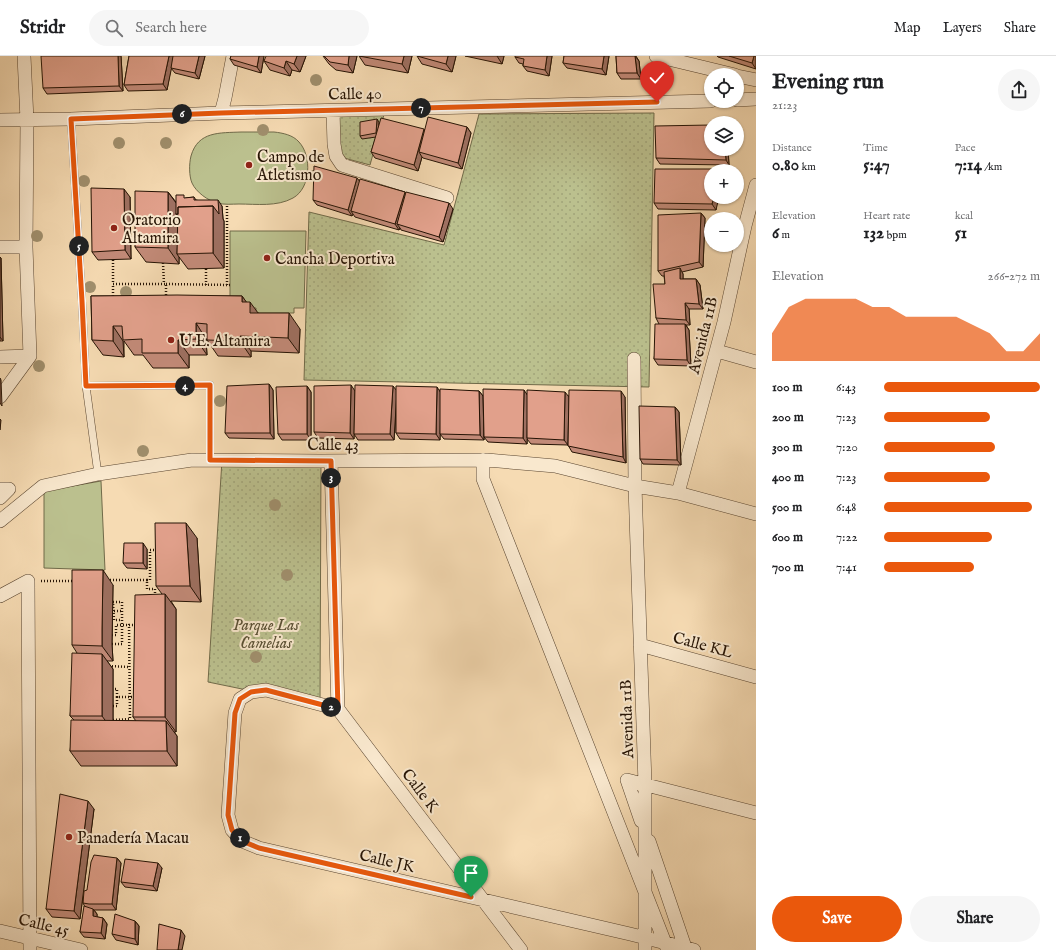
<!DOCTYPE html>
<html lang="en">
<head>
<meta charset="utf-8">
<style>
  :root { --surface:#fff; --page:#f6f6f6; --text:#202124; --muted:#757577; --line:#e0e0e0; --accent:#ea580c }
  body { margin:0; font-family:"IM FELL English",serif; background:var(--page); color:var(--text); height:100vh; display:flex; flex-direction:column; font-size:15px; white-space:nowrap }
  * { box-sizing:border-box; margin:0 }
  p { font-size:13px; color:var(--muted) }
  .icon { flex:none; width:22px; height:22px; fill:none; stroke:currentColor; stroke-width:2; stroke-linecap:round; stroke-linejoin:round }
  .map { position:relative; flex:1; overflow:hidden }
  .panel { display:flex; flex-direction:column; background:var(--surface); width:300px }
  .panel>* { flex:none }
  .tools { position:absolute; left:704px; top:12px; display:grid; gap:8px }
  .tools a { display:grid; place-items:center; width:40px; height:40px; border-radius:50%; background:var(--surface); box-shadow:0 1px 3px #0004; font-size:20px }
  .pin { position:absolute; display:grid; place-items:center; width:34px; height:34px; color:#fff; margin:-41px -17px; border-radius:50% 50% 50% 0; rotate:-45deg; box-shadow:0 0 4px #0007 }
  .pin .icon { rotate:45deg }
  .km { position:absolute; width:20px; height:20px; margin:-10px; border-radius:50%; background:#222; color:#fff; font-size:11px; line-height:20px; text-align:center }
  .round { display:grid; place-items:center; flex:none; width:42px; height:42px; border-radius:21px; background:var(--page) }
  .overview { display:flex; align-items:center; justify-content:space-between; height:68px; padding:0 16px }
  h1 { font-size:22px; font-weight:700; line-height:30px }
  .stats { display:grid; grid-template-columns:repeat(3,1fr); gap:6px; height:68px; padding:4px 16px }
  .stats div { display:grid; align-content:center }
  .stats b { font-size:17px; font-weight:700 }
  .stats small { font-size:11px; font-weight:400 }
  .stats p { font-size:11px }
  .chart { height:112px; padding:8px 16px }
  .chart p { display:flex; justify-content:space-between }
  .chart svg { width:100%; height:72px; margin-top:4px; fill:var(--accent); opacity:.7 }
  .button { display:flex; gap:8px; margin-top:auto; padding:8px 16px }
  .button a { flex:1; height:46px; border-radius:24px; background:var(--accent); color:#fff; font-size:16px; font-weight:700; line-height:46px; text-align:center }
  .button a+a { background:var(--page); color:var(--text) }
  ul { padding:0 16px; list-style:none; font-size:13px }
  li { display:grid; grid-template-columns:64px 48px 1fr; align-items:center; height:30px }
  li i { height:10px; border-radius:5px; background:var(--accent) }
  header { display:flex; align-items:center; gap:24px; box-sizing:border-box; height:56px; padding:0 20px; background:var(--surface); border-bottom:1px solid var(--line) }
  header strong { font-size:19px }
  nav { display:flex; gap:22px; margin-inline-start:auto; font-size:14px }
  .search { width:280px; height:36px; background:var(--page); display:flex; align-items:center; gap:10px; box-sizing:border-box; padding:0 14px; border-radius:22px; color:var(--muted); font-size:15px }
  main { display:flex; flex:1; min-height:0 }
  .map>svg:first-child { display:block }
  .green { fill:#bbc08e; stroke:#706a49 }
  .park { fill:url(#park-dots); stroke:#706a49 }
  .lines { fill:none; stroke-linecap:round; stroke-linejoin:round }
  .lane-casing { stroke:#594530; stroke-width:8 }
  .street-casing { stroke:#594530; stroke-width:14 }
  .path { stroke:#251304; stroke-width:2.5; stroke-dasharray:1 2; stroke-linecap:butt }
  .lane { stroke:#f9e8ce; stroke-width:7 }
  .street { stroke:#f9e8ce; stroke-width:13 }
  .tree { fill:#a08f6d }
  .wall { fill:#c28a78; stroke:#251304 }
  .shaded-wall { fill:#9e7061; stroke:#251304 }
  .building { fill:#e1a08b; stroke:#251304 }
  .route-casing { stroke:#fff; stroke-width:8 }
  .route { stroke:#ea580c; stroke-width:5 }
  .poi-dot { fill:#8f2418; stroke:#f9e8ce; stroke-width:1.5 }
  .labels { text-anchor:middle; stroke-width:4; stroke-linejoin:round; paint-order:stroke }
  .street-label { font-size:16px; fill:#251304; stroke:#f9e8ce }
  .poi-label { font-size:16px; fill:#251304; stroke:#f9e8ce; text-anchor:start }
  .park-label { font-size:16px; font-style:italic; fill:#5a5034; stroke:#f9e8ce }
</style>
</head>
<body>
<header>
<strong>Stridr</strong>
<div class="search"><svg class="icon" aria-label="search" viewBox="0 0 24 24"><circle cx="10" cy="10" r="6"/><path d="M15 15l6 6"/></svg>Search here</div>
<nav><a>Map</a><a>Layers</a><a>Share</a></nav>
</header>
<main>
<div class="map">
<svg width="756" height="894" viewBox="0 0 756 894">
  <defs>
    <pattern id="park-dots" width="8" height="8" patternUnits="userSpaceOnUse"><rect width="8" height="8" fill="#bbc08e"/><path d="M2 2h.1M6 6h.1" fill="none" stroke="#a1a479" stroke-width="1.8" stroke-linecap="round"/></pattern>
  </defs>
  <rect width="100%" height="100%" fill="#f6dbb3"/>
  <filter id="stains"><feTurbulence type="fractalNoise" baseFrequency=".005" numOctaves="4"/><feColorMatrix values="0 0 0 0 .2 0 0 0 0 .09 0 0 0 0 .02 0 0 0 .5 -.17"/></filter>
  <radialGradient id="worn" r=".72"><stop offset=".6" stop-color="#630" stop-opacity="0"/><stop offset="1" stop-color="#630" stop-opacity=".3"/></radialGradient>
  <path class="green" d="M274 76C283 77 293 79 299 86 312 100 311 132 293 142 277 151 256 148 239 148 232 148 224 149 218 147 208 145 196 136 192 127 189 120 189 108 191 100 198 75 220 77 241 76 252 76 263 76 274 76Z
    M230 175H306L304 252H294V257H256V252H230Z
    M101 425 105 514 44 512V435Z"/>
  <path class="park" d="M385 55 370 109 333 99 331 57Z
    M654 57 649 331 304 324 309 156 444 189 479 58Z
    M222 404 321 405 320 649 208 626Z"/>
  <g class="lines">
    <g class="lane-casing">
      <path id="lane" d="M71 63 82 245 86 330 210 329V404
        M86 330 98 418"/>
    </g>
    <g class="street-casing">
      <path id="street" d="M656 0 735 19
        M737 20 756 24
        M737 44 756 43
        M333 55 334 88 336 100 342 109 447 142
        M221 57 225 42 233 0
        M0 64 71 63 221 57 711 45
        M0 191H26
        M717 295 756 306
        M0 301 30 300
        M634 303 635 430 645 728V894
        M0 341 30 300 26 191 27 64 24 0
        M483 404V423L667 892
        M331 405 338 653
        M0 433H9L0 442
        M678 437 724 266 745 170 756 129
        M0 465 43 430 98 418 192 404 321 405 487 404 555 410 635 430 678 437 756 458
        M0 540 28 525 30 894
        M640 589 756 621
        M641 765 627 724 756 757
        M649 785 686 894
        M0 875 81 894
        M521 894 338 653 266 634 251 636 240 643 235 657 228 759 232 774 242 785 259 792 630 878 694 894"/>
    </g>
    <path class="path" d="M113 204V228
      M163 207 164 228
      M206 213V229
      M166 228 230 229
      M227 229V148
      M113 243V228H166V242
      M107 524H147V533H155V540
      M147 524H150V494H158
      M41 525H76
      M114 555H122
      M112 579H116V569H129
      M112 588H122V546H113L114 564H122
      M109 610 129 611
      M112 633H117V641H135
      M113 650H117V641
      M113 664 130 663 129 569H136"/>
    <use href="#lane" class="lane"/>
    <use href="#street" class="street"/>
  </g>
  <g class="tree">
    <circle cx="316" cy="24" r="6"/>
    <circle cx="263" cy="74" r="6"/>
    <circle cx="119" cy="87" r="6"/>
    <circle cx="166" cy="87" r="6"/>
    <circle cx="313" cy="120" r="6"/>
    <circle cx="84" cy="125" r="6"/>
    <circle cx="37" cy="180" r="6"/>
    <circle cx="90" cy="231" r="6"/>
    <circle cx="126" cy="236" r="6"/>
    <circle cx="39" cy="310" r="6"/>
    <circle cx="220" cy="345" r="6"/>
    <circle cx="143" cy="395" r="6"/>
    <circle cx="275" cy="449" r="6"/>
    <circle cx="287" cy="519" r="6"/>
    <circle cx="256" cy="601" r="6"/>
  </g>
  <path class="wall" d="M121 0 123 35 47 38 43 32Z
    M129 0H205L199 23 175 17 171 12 167 34 128 35 124 29Z
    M231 0H264L261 17 234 9 230 3Z
    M306 0 300 16 292 14 290 20 270 14 264 5Z
    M323 0H357L353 17 336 14 329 8Z
    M359 0H412L408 17 365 9Z
    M417 0H456L452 16 422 8Z
    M465 0H504L502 8Z
    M552 0 549 20 527 15 523 10V8L519 7 515 1Z
    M564 0H609L606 19 567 12 563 7Z
    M616 0H636L639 5 641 23H621L617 17Z
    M717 0H756V13L718 1Z
    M379 66 378 71 425 75 467 71 471 77 462 113 423 102 422 101 418 115 375 102 371 96 376 81 362 83 360 80Z
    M711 93H728L729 109 660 108 656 102Z
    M720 113 716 154 658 153 654 147Z
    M359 124 405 136 406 137 453 153 443 186 401 174 400 172 399 174 355 161 353 158 352 160 317 149 313 144Z
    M168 136 176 146 186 142 194 141 196 144 222 150 223 163 224 165V212L188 213 179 201V208L146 206 135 191Z
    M130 141 131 203 98 204 92 196Z
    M701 157 705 162 703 211 682 216 683 218V223H696L700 229 703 253H689L690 269H686L689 274 691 310 658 309 654 303 659 268 656 262 665 228 664 220H662L658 215Z
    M0 201 1 202 3 285H0Z
    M91 240H242L246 246 258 257 300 273 299 297 251 295V301L218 300 207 284V283H206L207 299H189V312H153L143 299H134L124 285V301L103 299 92 284Z
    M269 328 273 334 274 383 229 382 225 377Z
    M307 330 311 336V384H282L278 378Z
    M355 334 396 335 440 336 479 335 483 340 527 338 569 340 625 341 626 407 572 396 568 389 531 388 527 383V388L488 386 484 381 483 353 484 384 444 383 440 378V364V384L400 383 396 377V352L394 384H358L354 378V383L318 382 314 376Z
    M675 351 679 356 681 409 643 408 640 403Z
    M197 482 201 546 171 545 176 553V676H174L177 680V710H81L70 695 74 664 70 660 77 597 72 589 113 529 112 588 113 605H107L113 613V665H136L133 661 162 538 156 530Z
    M147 493V513L127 512 123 507Z
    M94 753 80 863 52 861 46 853Z
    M117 802 121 807 116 854H94L97 858V861L103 862 107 868 105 883 84 881 80 876 85 851 83 847 87 834Z
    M162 812 157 835 125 831 121 826Z
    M135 865 139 870 138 889 116 884 112 878Z"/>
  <path class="shaded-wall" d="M118 0H121L123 35 119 30Z
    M169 0H174L167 34 163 28Z
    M199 0H205L199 23 195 17Z
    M259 0H264L261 17 257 11Z
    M297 0H306L300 16 294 8Z
    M349 0H357L353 17 348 9Z
    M404 0H412L408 17 402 8Z
    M448 0H456L452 16 446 8Z
    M497 0H504L502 8Z
    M547 0H552L549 20 545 14Z
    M604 0H609L606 19 602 13Z
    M635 0 639 5 641 23 637 17Z
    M754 0H756V13L752 7Z
    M286 5 292 14 290 20 284 12Z
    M377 63 379 66 378 80 376 77Z
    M467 71 471 77 462 113 458 107Z
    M424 73 428 79 419 96 422 101 418 115 414 109Z
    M725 93H728L729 109 726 104Z
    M357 122 361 127 351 155 353 158 352 160 348 154Z
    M124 133 130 141 131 203 125 194Z
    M168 136 179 151 176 158 179 163 177 198 179 201V208L168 192Z
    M405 136 409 141 397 168 400 172 399 174 395 168Z
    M714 141H719L716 154 712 148Z
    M218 144 222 150 223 163 224 165V212L213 197V150Z
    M449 147 453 153 443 186 439 181Z
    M701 157 705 162 703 211 699 206Z
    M0 201 1 202 3 285 0 281Z
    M680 212 683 218V229L680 223Z
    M696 223 700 229 703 253 699 248Z
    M242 240 250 251V246L261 261V272L242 246Z
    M685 247 689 253 690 269 686 264Z
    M289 257 300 273 299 297 288 282Z
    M196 267 206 283 207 299 196 283Z
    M685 268 689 274 691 310 687 304Z
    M113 270 123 285 124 301 113 285Z
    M240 280 251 295V301L240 285Z
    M178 284 189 299V312L178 297Z
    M0 322 1 324 2 350 0 347Z
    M269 328 273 334 274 383 270 377Z
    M351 329 355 335 354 383 350 377Z
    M307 330 311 336V384L307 378Z
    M393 330 397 335 394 384 390 378Z
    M437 331 441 337 440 384 436 378Z
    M524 334 528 340 527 388 523 382Z
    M479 335 483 340 484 384 480 379Z
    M621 335 625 341 626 407 623 401Z
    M565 336 569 341 568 389 564 384Z
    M675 351 679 356 681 409 677 404Z
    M0 363 1 364 0 374Z
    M186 467 197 482 201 546 190 530Z
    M143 487 147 493V513L143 507Z
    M103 514 113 529 112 588 113 605 102 590V573Z
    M165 538 176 553V676L165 661Z
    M102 598 113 613V675L102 660Z
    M166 665 177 680V710L167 695Z
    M88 745 94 753 80 863 74 855Z
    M117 802 121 807 116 854 112 848Z
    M158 807 162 812 157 835 153 830Z
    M93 853 97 858V866L93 860Z
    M103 862 107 868 105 883 101 877Z
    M135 865 139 870 138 889 135 883Z
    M181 874 185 880 182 894H178Z"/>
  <path class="building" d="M41 0H118L119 30 43 32Z
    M129 0H169L163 28 124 29Z
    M173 0H199L195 17 171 12Z
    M231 0H259L257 11 230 3Z
    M266 0H297L294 8 286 5 284 12 264 5Z
    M324 0H349L348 9 330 6Z
    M359 0H404L402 8Z
    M417 0H448L446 8Z
    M515 0H547L545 14 523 10 524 3 515 1Z
    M564 0H604L602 13 563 7Z
    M616 0H635L637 17H617Z
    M729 0H754L752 7Z
    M428 61 467 71 458 107 419 96Z
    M381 62 424 73 414 109 371 96Z
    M377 63 376 77 360 80V66Z
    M711 69V93H725L726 104 656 102 655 70Z
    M314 110 357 122 348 154 313 144Z
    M655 113H720L719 115H711V141H714L712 148 654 147Z
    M360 123 405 136 395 168 351 155Z
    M91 132 124 133 125 194 92 196Z
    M135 135 168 136V192L135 191Z
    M406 136 449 147 439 181 397 168Z
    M176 139H184V142L194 141V144H218L219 158 213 150 178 151V158H176Z
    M213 150V197L177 198 178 151Z
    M701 157 699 206 658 215V159Z
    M680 212V223H696L699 248 685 247 686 264 656 262 653 228H665L664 216Z
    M177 239 242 240V246H250V257H289L288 282 240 280V285L207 284V268L196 267V283L178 284V297H142V283L123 284 122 270H113V285L92 284 91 240Z
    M655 268H685L687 304 654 303Z
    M269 328 270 377H225L227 330Z
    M351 329 350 377 314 376V330Z
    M355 329 393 330 390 378H354Z
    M307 330V378H278L276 331Z
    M396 330 437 331 436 378 396 377Z
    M440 333 479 335 480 379 440 378Z
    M483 333 524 334 523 382 484 381Z
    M527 334 565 336 564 384 527 382Z
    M569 334 621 335 623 401 568 390Z
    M639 350 675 351 677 404 640 403Z
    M155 467H186L190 530H156Z
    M124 487H143V507H123Z
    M72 514H103L102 573V590L72 589Z
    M165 538V661H133L135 539Z
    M72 597 102 598V660H70Z
    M71 664 166 665 167 695H70Z
    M60 738 88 745 74 855 46 853Z
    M94 799 117 802 112 848H89L83 847 84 835 87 834 91 806Z
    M125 803 158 807 153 830 121 826Z
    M84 850 93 853V860L103 862 101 877 80 876Z
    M115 858 135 865V883L112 878Z
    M159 868 181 874 178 894H157Z"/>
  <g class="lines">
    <g class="route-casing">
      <path id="route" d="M471 841 259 792 242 785 232 774 228 759 235 657 240 643 251 636 266 634 338 653 331 405 210 404V329L86 330 82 245 71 63 221 57 657 46"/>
    </g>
    <use href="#route" class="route"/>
  </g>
  <g class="poi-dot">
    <circle cx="249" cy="109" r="4"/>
    <circle cx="114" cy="172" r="4"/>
    <circle cx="267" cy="202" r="4"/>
    <circle cx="171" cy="284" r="4"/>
    <circle cx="69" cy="781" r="4"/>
  </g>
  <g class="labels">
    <g class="street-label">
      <text transform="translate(355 37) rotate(-1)" y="6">Calle 40</text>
      <text transform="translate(702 279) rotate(-76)" y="6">Avenida 11B</text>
      <text x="333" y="394">Calle 43</text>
      <text transform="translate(703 588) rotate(15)" y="6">Calle KL</text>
      <text transform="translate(626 663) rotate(-92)" y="6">Avenida 11B</text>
      <text transform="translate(421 734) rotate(53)" y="6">Calle K</text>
      <text transform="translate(387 804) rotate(13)" y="6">Calle JK</text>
      <text transform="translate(44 868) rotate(13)" y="6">Calle 45</text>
    </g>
    <g class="poi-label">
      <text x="257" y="106">Campo de<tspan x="257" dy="18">Atletismo</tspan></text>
      <text x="122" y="169">Oratorio<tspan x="122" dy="18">Altamira</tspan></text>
      <text x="275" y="208">Cancha Deportiva</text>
      <text x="179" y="290">U.E. Altamira</text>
      <text x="77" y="787">Panadería Macau</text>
    </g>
    <g class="park-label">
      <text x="266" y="574">Parque Las<tspan x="266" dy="18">Camelias</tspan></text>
    </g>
  </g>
  <rect width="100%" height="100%" filter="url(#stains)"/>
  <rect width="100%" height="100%" fill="url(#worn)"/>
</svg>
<div class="tools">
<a><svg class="icon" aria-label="locate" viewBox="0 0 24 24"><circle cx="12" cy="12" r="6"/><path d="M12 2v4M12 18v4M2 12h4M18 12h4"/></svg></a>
<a><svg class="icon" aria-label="layers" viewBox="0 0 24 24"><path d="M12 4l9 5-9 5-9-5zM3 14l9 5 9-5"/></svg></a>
<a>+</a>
<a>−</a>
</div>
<div class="pin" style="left:471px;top:841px;background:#1e9e55"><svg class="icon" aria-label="arrive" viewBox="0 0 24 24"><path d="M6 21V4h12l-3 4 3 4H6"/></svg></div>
<div class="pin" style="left:657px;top:46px;background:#d93025"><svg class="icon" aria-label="check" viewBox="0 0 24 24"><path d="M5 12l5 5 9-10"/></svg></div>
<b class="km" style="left:240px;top:782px">1</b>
<b class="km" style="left:331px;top:651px">2</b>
<b class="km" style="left:331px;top:422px">3</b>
<b class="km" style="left:185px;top:330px">4</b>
<b class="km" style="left:79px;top:190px">5</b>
<b class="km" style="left:182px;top:58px">6</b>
<b class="km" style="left:421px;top:52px">7</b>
</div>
<section class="panel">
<div class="overview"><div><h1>Evening run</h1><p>21:23</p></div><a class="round"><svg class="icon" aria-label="share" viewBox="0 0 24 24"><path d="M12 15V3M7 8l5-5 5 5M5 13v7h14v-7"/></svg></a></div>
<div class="stats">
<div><p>Distance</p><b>0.80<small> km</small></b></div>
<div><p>Time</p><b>5:47</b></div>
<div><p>Pace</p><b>7:14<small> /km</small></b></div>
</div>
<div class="stats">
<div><p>Elevation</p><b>6<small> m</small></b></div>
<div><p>Heart rate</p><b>132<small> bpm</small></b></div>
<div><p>kcal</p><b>51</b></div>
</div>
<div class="chart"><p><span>Elevation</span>266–272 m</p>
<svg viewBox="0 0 160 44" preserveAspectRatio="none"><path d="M0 44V27L10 11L20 6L30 6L40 6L50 6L60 11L70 11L80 17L90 17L100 17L110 17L120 22L130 27L140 38L150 38L160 27V44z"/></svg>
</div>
<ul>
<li><b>100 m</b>6:43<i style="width:100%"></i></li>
<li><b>200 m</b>7:23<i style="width:68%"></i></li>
<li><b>300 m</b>7:20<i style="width:71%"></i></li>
<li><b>400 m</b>7:23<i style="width:68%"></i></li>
<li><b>500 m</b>6:48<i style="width:95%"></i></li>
<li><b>600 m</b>7:22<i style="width:69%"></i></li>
<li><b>700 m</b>7:41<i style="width:58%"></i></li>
</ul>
<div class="button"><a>Save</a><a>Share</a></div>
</section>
</main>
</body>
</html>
